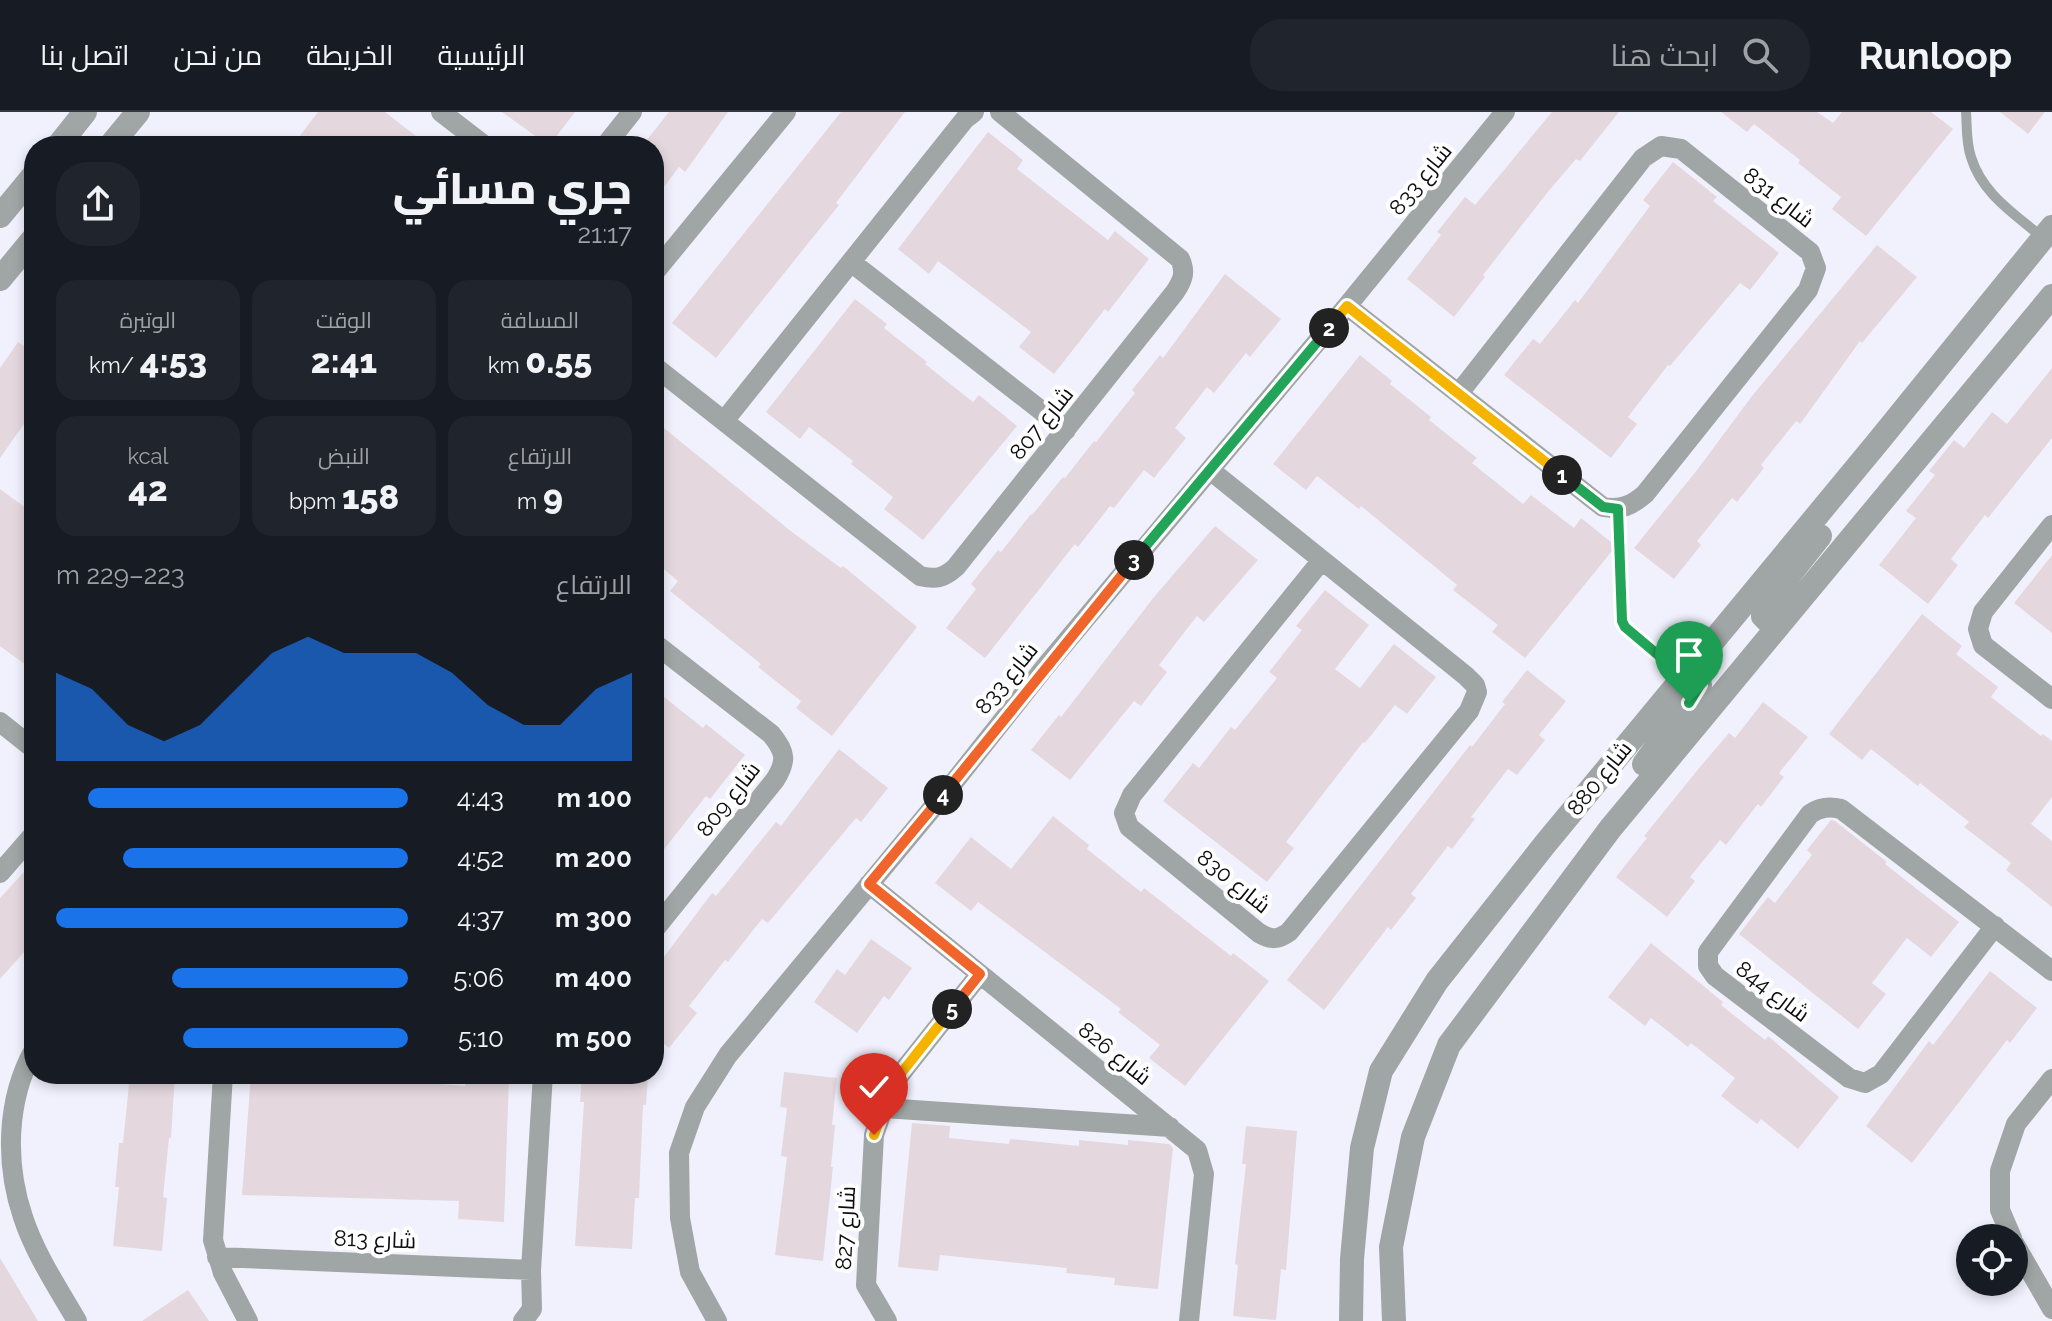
<!DOCTYPE html>
<html lang="ar">
<head>
<meta charset="utf-8">
<style>
  :root { --surface:#171b24; --page:#20242c; --text:#f1f3f6; --muted:#9ea1a6; --line:#363941; --accent:#1a73e8 }
  body { margin:0; font-family:Raleway,Cairo,sans-serif; background:var(--page); color:var(--text); direction:rtl; height:100vh; display:flex; flex-direction:column; font-size:30px; white-space:nowrap }
  * { box-sizing:border-box; margin:0 }
  p { font-size:26px; color:var(--muted) }
  .icon { flex:none; width:44px; height:44px; fill:none; stroke:currentColor; stroke-width:2; stroke-linecap:round; stroke-linejoin:round }
  .map { position:relative; flex:1; overflow:hidden; direction:ltr }
  .sheet { position:absolute; left:24px; top:24px; width:640px; height:948px; display:flex; flex-direction:column; background:var(--surface); border-radius:32px; box-shadow:0 4px 12px #0003; direction:rtl }
  .sheet>* { flex:none }
  .controls { position:absolute; left:1956px; top:1112px; display:grid; gap:16px }
  .controls a { display:grid; place-items:center; width:72px; height:72px; border-radius:50%; background:var(--surface); box-shadow:0 4px 12px #0003; font-size:40px }
  .pin { position:absolute; display:grid; place-items:center; width:68px; height:68px; color:#fff; margin:-82px -34px; border-radius:50% 50% 50% 0; rotate:-45deg; box-shadow:0 0 8px #0007 }
  .pin .icon { rotate:45deg }
  .km { position:absolute; width:40px; height:40px; margin:-20px; border-radius:50%; background:#222; color:#fff; font-size:22px; line-height:40px; text-align:center }
  .round { display:grid; place-items:center; flex:none; width:84px; height:84px; border-radius:32px; background:var(--page) }
  .head { display:flex; align-items:center; justify-content:space-between; height:136px; padding:0 32px }
  h1 { font-size:44px; font-weight:800; line-height:60px }
  .figures { display:grid; grid-template-columns:repeat(3,1fr); gap:12px; height:136px; padding:8px 32px }
  .figures div { display:grid; align-content:center; border-radius:20px; background:var(--page); text-align:center }
  .figures b { font-size:34px; font-weight:800 }
  .figures small { font-size:22px; font-weight:400 }
  .figures p { font-size:22px }
  .chart { height:224px; padding:16px 32px }
  .chart p { display:flex; justify-content:space-between }
  .chart svg { width:100%; height:144px; margin-top:8px; fill:var(--accent); opacity:.7 }
  ul { padding:0 32px; list-style:none; font-size:26px }
  li { display:grid; grid-template-columns:128px 96px 1fr; align-items:center; height:60px }
  li i { height:20px; border-radius:10px; background:var(--accent) }
  header { display:flex; align-items:center; gap:48px; box-sizing:border-box; height:112px; padding:0 40px; background:var(--surface); border-bottom:2px solid var(--line) }
  header strong { font-size:38px }
  nav { display:flex; gap:44px; margin-inline-start:auto; font-size:28px }
  .search { width:560px; height:72px; background:var(--page); display:flex; align-items:center; gap:20px; box-sizing:border-box; padding:0 28px; border-radius:32px; color:var(--muted); font-size:30px }
  .map>svg:first-child { display:block }
  .building { fill:#e4d8de }
  .lines { fill:none; stroke-linecap:round; stroke-linejoin:round }
  .service { stroke:#a0a6a5; stroke-width:10 }
  .minor { stroke:#a0a6a5; stroke-width:20 }
  .tertiary { stroke:#a0a6a5; stroke-width:24 }
  .split-1-casing { stroke:#fff; stroke-width:16 }
  .split-2-casing { stroke:#fff; stroke-width:16 }
  .split-3-casing { stroke:#fff; stroke-width:16 }
  .split-4-casing { stroke:#fff; stroke-width:16 }
  .split-5-casing { stroke:#fff; stroke-width:16 }
  .split-6-casing { stroke:#fff; stroke-width:16 }
  .split-1 { stroke:#22a559; stroke-width:10 }
  .split-2 { stroke:#f5b400; stroke-width:10 }
  .split-3 { stroke:#22a559; stroke-width:10 }
  .split-4 { stroke:#f0652b; stroke-width:10 }
  .split-5 { stroke:#f0652b; stroke-width:10 }
  .split-6 { stroke:#f5b400; stroke-width:10 }
  .labels { text-anchor:middle; stroke-width:8; stroke-linejoin:round; paint-order:stroke }
  .street-label { font-size:22px; fill:#0c0c0f; stroke:#fff }
</style>
</head>
<body>
<header>
<strong>Runloop</strong>
<div class="search"><svg class="icon" aria-label="search" viewBox="0 0 24 24"><circle cx="10" cy="10" r="6"/><path d="M15 15l6 6"/></svg>ابحث هنا</div>
<nav><a>الرئيسية</a><a>الخريطة</a><a>من نحن</a><a>اتصل بنا</a></nav>
</header>
<div class="map">
<svg width="2052" height="1209" viewBox="0 0 2052 1209">
  <rect width="100%" height="100%" fill="#f1f1fd"/>
  <path class="building" d="M318 0H385L429 34H292Z
    M502 0H575L549 34Z
    M669 0H728L685 60 679 55 654 88V34L646 29Z
    M841 0H905L836 91 839 93 716 246 672 211Z
    M1552 0H1619L1580 49 1576 47 1547 81 1483 163 1485 165 1454 205 1407 167 1441 123 1437 120 1465 85 1475 93Z
    M1721 0H1817L1833 11 1842 0H1931L1953 17 1866 124 1832 97 1841 85 1798 51 1800 48 1754 12 1747 20Z
    M2000 0H2045L2028 22Z
    M988 20 1023 48 1017 57 1108 128 1115 119 1149 147 1108 200 1105 197 1054 262 1019 235 1031 220 938 149 929 162 898 137Z
    M1673 50 1717 85 1713 89 1779 141 1750 178 1740 171 1670 254 1668 253 1628 305 1637 312 1611 346 1504 263 1533 227 1540 232 1575 188 1578 191 1650 94 1643 88Z
    M1877 133 1917 165 1862 231 1860 229 1800 312 1796 309 1761 353 1764 356 1737 390 1732 386 1697 429 1701 433 1674 467 1634 436 1697 358 1752 284Z
    M1225 162 1281 207 1250 245 1246 241 1214 281 1207 275 1175 316 1186 326 1154 366 1144 358 1114 396 1110 394 1078 435 1075 432 985 546 946 516 976 477 971 472 998 438 1001 440 1031 402 1032 403 1063 365 1065 366 1094 329 1096 330 1135 281 1132 278 1160 243 1163 246Z
    M855 187 887 212 884 216 927 250 925 252 973 290 979 283 1017 314 923 428 884 397 893 385 851 352 853 349 809 315 800 327 766 300Z
    M18 230 34 241V298L0 346V256Z
    M1360 243 1392 269 1390 272 1431 305 1429 308 1477 346 1472 351 1523 392 1531 383 1574 416 1581 406 1611 430 1612 439 1525 546 1492 520 1498 513 1453 478 1457 473 1361 394 1359 397 1317 364 1306 378 1273 352Z
    M2052 256V326L1988 406 1985 403 1951 447 1958 453 1928 492 1879 453 1916 406 1906 399 1935 363 1929 359 1954 328 1964 336 1992 300 2007 312Z
    M654 308 792 420 841 456 843 454 917 515 832 624 796 596 801 589 758 555 761 552 670 479 678 469 654 449Z
    M0 377 34 402V559L0 534Z
    M1215 414 1258 448 1204 510 1197 504 1159 553 1167 560 1141 594 1134 589 1070 668 1031 638 1059 603 1061 605 1154 485Z
    M2052 443V521L2014 491Z
    M1325 478 1369 513 1335 557 1360 576 1394 532 1436 565 1407 602 1395 593 1365 631 1363 630 1286 730 1294 736 1267 770 1163 689 1193 651 1199 656 1231 615 1235 618 1277 566 1269 560 1302 518 1296 514Z
    M1922 502 1962 534 1956 542 1998 575 1991 585 2041 624 2043 622 2052 629V685L2031 712 2052 729V795L2006 758 2011 751 1964 715 1969 710 1920 671 1918 674 1871 637 1862 648 1829 622Z
    M1527 558 1566 589 1539 623 1545 628 1517 663 1508 657 1471 705 1475 707 1452 737 1448 734 1411 782 1416 786 1391 818 1388 815 1324 898 1287 868 1470 633 1472 635 1505 592 1502 590Z
    M654 577 703 616 706 612 745 643 710 687 706 684 654 750Z
    M1763 590 1808 625 1779 661 1784 665 1761 695 1758 692 1726 733 1720 728 1690 765 1695 769 1667 805 1616 765 1647 726 1644 724 1700 655 1729 621 1735 626Z
    M839 637 888 676 861 710 856 706 768 811 762 807 728 850 725 848 689 894 697 901 669 936 654 924V858L712 781 716 784 776 710 781 714Z
    M1053 704 1089 733 1087 737 1141 780 1144 776 1231 844 1233 841 1269 869 1185 974 1149 946 1160 933 1118 900 1121 897 978 790 971 799 935 771 971 725 1011 757Z
    M1831 708 1835 709 1887 750 1885 752 1959 810 1931 845 1907 826 1872 871 1886 882 1858 917 1739 822 1768 785 1775 791 1812 743 1807 738Z
    M34 749V829L0 867V786Z
    M871 827 912 856 889 888 884 884 857 921 814 890 837 857 845 863Z
    M1651 831 1723 890 1721 893 1765 928 1768 924 1839 985 1798 1037 1761 1007 1757 1012 1721 984 1735 966 1691 931 1688 935 1651 906 1645 914 1608 885Z
    M1990 859 2037 896 2010 931 2007 928 1912 1051 1866 1014 1929 929 1933 933Z
    M784 960 837 966 832 1013H835L831 1055H833L823 1149 775 1143 787 1045 781 1044 787 996 780 995Z
    M130 962H175L171 1026H169L163 1085 167 1086 162 1139 113 1134 119 1075H115L119 1031H123Z
    M251 962 342 965 465 974 466 963 509 965 504 1110 458 1107 459 1089 242 1083Z
    M582 962H648L646 993H643L639 1086H635L632 1137 575 1134 584 990H580Z
    M912 1011 950 1014 949 1026 1009 1032 1010 1027 1079 1034V1028L1128 1033V1028L1169 1032 1173 1036 1158 1177 1114 1173 1115 1166 1066 1161 1067 1156 940 1143 938 1159 898 1155Z
    M1246 1014 1297 1019 1286 1158 1281 1157 1276 1208 1233 1204 1238 1153 1235 1152 1246 1052H1242Z
    M0 1146 38 1209H0Z
    M188 1178 209 1209H142Z"/>
  <g class="lines">
    <path class="service" d="M1966 0C1967 14 1966 31 1971 45 1982 82 2015 102 2043 126
      M1618 397 1622 509 1625 515 1683 563"/>
    <path class="minor" d="M441 0 485 34
      M605 34 632 0
      M851 150 1066 318
      M654 161 786 0
      M1347 194 1603 395C1621 398 1631 394 1645 382L1808 178 1816 156 1810 140 1681 37 1661 34 1643 46 1459 281
      M654 254 920 464C936 468 944 466 956 455L1175 180C1183 168 1186 160 1180 147L1000 0
      M724 309 965 7 974 0
      M1210 358 1466 564 1475 573 1477 580 1469 599 1289 820C1278 828 1271 828 1259 821L1129 715 1124 701 1132 683 1322 448
      M2052 413 1983 500 1978 517 1983 533 2052 587
      M654 531 771 622C786 640 787 649 775 668L654 818
      M0 610 34 637
      M0 761 34 722
      M869 772 1197 1038 1204 1062 1189 1209
      M1995 814 1881 962 1865 971 1849 966 1715 864 1708 854V840L1810 702C1820 695 1829 694 1841 697L2052 859
      M34 938C6 988 5 1052 23 1105 35 1142 58 1176 77 1209
      M223 962 213 1128 223 1161 248 1209
      M884 996 1170 1015
      M2012 1126 2000 1098V1059L2016 1012 2052 967
      M2014 1131 2052 1197
      M217 1145 531 1158
      M523 1209 532 1197 531 1158 543 962
      M717 1209 690 1160 680 1106 679 1041 695 995 728 943 950 675 1045 555 1347 194 1505 0
      M887 1209 866 1173 874 1023 891 974 980 862"/>
    <path class="tertiary" d="M58 34 85 0
      M110 34 138 0
      M0 104 34 63
      M0 167 34 126
      M1780 511 1768 509 1763 504 1764 495 1820 424
      M1644 652 1697 579 1700 573 1696 567 1683 564
      M1351 1209 1352 1147 1362 1036 1381 959 1437 869 1546 731 1877 331 2052 115
      M1394 1209 1391 1135 1413 1025 1449 933 1610 717 2052 184"/>
  </g>
  <g class="lines">
    <g class="split-1-casing">
      <path id="split-1" d="M1562 363 1603 395 1618 397 1622 509 1625 515 1683 564 1696 567 1700 573 1689 591"/>
    </g>
    <g class="split-2-casing">
      <path id="split-2" d="M1329 216 1347 194 1562 363"/>
    </g>
    <g class="split-3-casing">
      <path id="split-3" d="M1134 448 1329 216"/>
    </g>
    <g class="split-4-casing">
      <path id="split-4" d="M943 683 1134 448"/>
    </g>
    <g class="split-5-casing">
      <path id="split-5" d="M943 683 869 772 980 862 952 897"/>
    </g>
    <g class="split-6-casing">
      <path id="split-6" d="M874 1023 891 974 952 897"/>
    </g>
    <use href="#split-1" class="split-1"/>
    <use href="#split-2" class="split-2"/>
    <use href="#split-3" class="split-3"/>
    <use href="#split-4" class="split-4"/>
    <use href="#split-5" class="split-5"/>
    <use href="#split-6" class="split-6"/>
  </g>
  <g class="labels">
    <g class="street-label">
      <text transform="translate(1420 67) rotate(-51)" y="8">شارع 833</text>
      <text transform="translate(1779 85) rotate(38)" y="8">شارع 831</text>
      <text transform="translate(1041 311) rotate(-51)" y="8">شارع 807</text>
      <text transform="translate(1006 566) rotate(-51)" y="8">شارع 833</text>
      <text transform="translate(1599 666) rotate(-51)" y="8">شارع 880</text>
      <text transform="translate(728 687) rotate(-52)" y="8">شارع 809</text>
      <text transform="translate(1234 769) rotate(39)" y="8">شارع 830</text>
      <text transform="translate(1773 879) rotate(37)" y="8">شارع 844</text>
      <text transform="translate(1115 941) rotate(39)" y="8">شارع 826</text>
      <text transform="translate(845 1116) rotate(-87)" y="8">شارع 827</text>
      <text transform="translate(375 1127) rotate(2)" y="8">شارع 813</text>
    </g>
  </g>
</svg>
<div class="controls">
<a><svg class="icon" aria-label="locate" viewBox="0 0 24 24"><circle cx="12" cy="12" r="6"/><path d="M12 2v4M12 18v4M2 12h4M18 12h4"/></svg></a>
</div>
<div class="pin" style="left:1689px;top:591px;background:#1e9e55"><svg class="icon" aria-label="arrive" viewBox="0 0 24 24"><path d="M6 21V4h12l-3 4 3 4H6"/></svg></div>
<div class="pin" style="left:874px;top:1023px;background:#d93025"><svg class="icon" aria-label="check" viewBox="0 0 24 24"><path d="M5 12l5 5 9-10"/></svg></div>
<b class="km" style="left:1562px;top:363px">1</b>
<b class="km" style="left:1329px;top:216px">2</b>
<b class="km" style="left:1134px;top:448px">3</b>
<b class="km" style="left:943px;top:683px">4</b>
<b class="km" style="left:952px;top:897px">5</b>
<section class="sheet">
<div class="head"><div><h1>جري مسائي</h1><p>21:17</p></div><a class="round"><svg class="icon" aria-label="share" viewBox="0 0 24 24"><path d="M12 15V3M7 8l5-5 5 5M5 13v7h14v-7"/></svg></a></div>
<div class="figures">
<div><p>المسافة</p><b>0.55<small> km</small></b></div>
<div><p>الوقت</p><b>2:41</b></div>
<div><p>الوتيرة</p><b>4:53<small> /km</small></b></div>
</div>
<div class="figures">
<div><p>الارتفاع</p><b>9<small> m</small></b></div>
<div><p>النبض</p><b>158<small> bpm</small></b></div>
<div><p>kcal</p><b>42</b></div>
</div>
<div class="chart"><p><span>الارتفاع</span>223–229 m</p>
<svg viewBox="0 0 160 44" preserveAspectRatio="none"><path d="M0 44V17L10 22L20 33L30 38L40 33L50 22L60 11L70 6L80 11L90 11L100 11L110 17L120 27L130 33L140 33L150 22L160 17V44z"/></svg>
</div>
<ul>
<li><b>100 m</b>4:43<i style="width:91%"></i></li>
<li><b>200 m</b>4:52<i style="width:81%"></i></li>
<li><b>300 m</b>4:37<i style="width:100%"></i></li>
<li><b>400 m</b>5:06<i style="width:67%"></i></li>
<li><b>500 m</b>5:10<i style="width:64%"></i></li>
</ul>
</section>
</div>
</body>
</html>
